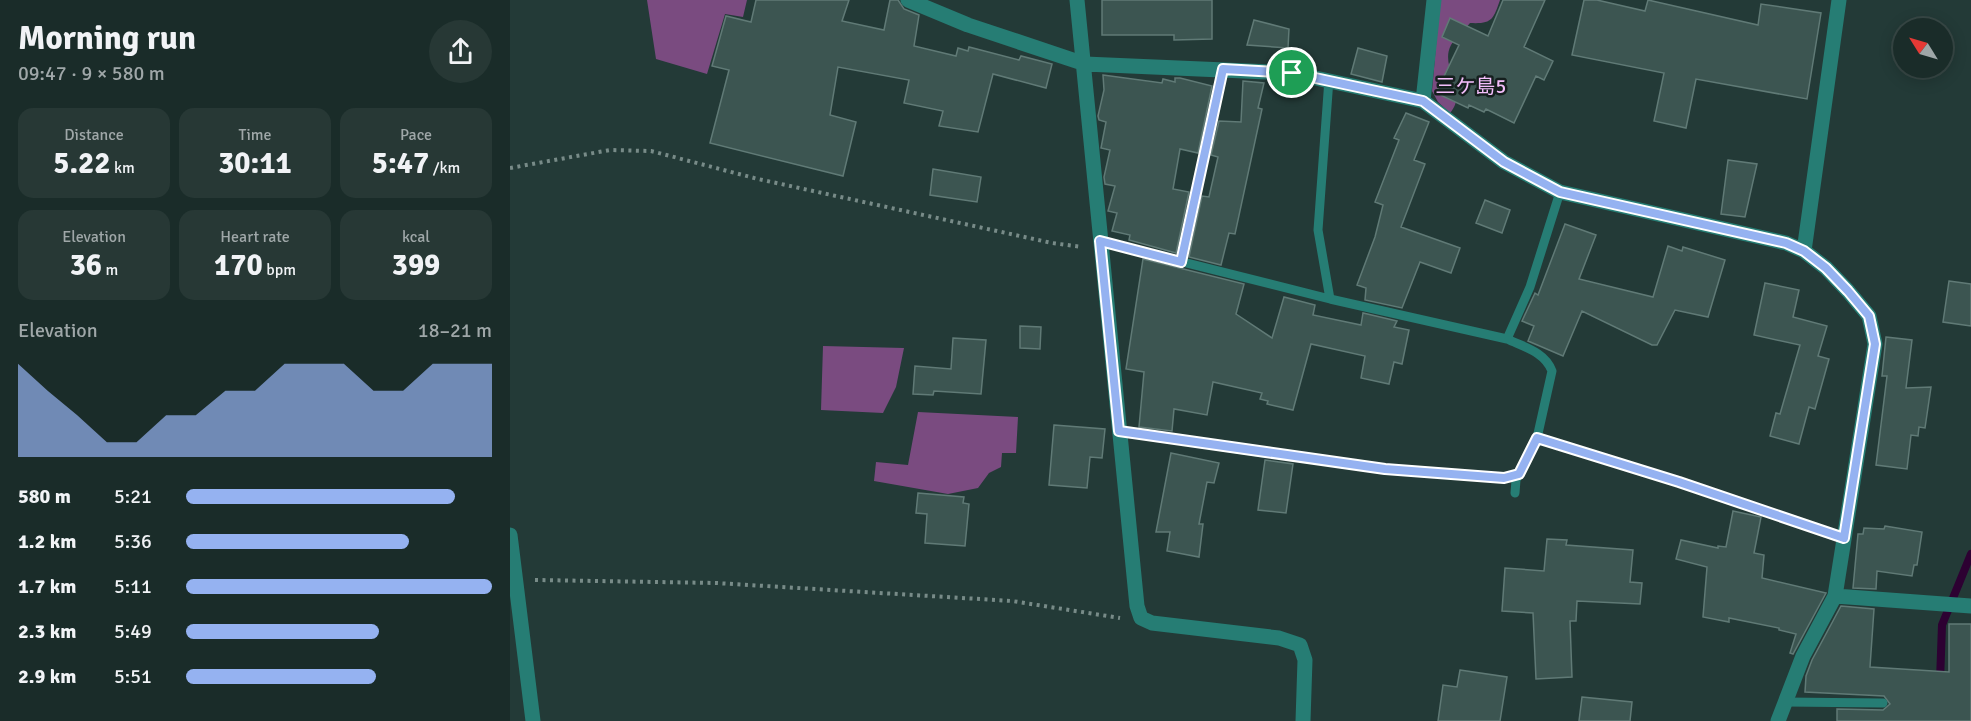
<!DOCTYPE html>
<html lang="en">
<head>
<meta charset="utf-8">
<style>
  :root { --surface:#1a2c29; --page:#273835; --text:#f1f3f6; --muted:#9fa7a8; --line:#384846; --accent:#95b2f1 }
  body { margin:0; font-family:Signika,"Noto Sans JP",sans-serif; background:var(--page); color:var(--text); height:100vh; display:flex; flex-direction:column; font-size:22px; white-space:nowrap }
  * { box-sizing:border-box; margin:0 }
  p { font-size:20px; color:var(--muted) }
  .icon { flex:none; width:33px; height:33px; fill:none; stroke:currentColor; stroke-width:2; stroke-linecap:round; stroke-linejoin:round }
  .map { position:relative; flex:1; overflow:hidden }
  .details { display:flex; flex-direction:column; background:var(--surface); width:510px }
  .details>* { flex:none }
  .needle { width:39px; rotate:307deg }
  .fabs { position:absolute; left:1383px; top:18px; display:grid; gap:12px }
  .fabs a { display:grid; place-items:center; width:60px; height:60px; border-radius:50%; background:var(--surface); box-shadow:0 3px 15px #0003,0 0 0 2px var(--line); font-size:30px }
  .pin { position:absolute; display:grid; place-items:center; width:51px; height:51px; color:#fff; margin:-26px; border:3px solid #fff; border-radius:50%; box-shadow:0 2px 6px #0007 }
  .round { display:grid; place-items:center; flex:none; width:63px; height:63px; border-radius:32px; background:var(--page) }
  .summary { display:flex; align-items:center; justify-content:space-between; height:102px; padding:0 18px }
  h1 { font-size:33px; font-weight:700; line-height:45px }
  .stats { display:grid; grid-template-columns:repeat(3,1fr); gap:9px; height:102px; padding:6px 18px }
  .stats div { display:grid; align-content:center; border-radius:15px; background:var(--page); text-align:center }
  .stats b { font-size:30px; font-weight:700 }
  .stats small { font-size:16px; font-weight:400 }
  .stats p { font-size:16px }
  .chart { height:168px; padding:12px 18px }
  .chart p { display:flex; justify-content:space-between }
  .chart svg { width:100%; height:108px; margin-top:6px; fill:var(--accent); opacity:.7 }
  ul { padding:0 18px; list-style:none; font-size:20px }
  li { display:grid; grid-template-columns:96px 72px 1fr; align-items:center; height:45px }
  li i { height:15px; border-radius:8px; background:var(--accent) }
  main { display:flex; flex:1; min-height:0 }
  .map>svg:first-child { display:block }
  .green { fill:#7a4b80 }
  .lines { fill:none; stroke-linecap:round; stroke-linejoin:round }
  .stream { stroke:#2d0132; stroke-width:8 }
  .building { fill:#3c5551; stroke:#607a76; stroke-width:1.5 }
  .path { stroke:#788b88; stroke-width:4; stroke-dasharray:3 4.5; stroke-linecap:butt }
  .lane { stroke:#267d74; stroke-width:9 }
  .street { stroke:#267d74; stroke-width:15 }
  .route-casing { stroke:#fff; stroke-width:12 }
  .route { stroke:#95b2f1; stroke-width:8 }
  .labels { text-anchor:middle; stroke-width:5; stroke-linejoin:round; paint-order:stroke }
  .neighbourhood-label { font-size:20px; fill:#f4befb; stroke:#151f1e }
</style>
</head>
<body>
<main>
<section class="details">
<div class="summary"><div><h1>Morning run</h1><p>09:47 · 9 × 580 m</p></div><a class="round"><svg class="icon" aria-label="share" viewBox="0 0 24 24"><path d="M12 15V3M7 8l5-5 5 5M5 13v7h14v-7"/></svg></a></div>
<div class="stats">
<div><p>Distance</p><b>5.22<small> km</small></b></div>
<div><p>Time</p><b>30:11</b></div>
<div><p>Pace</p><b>5:47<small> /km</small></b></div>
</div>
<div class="stats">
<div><p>Elevation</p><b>36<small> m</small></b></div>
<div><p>Heart rate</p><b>170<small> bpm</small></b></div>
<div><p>kcal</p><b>399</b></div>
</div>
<div class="chart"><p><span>Elevation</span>18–21 m</p>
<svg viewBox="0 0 160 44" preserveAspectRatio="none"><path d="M0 44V6L10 17L20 27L30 38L40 38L50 27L60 27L70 17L80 17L90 6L100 6L110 6L120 17L130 17L140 6L150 6L160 6V44z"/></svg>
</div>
<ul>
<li><b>580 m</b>5:21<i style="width:88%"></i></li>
<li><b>1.2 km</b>5:36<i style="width:73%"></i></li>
<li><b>1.7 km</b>5:11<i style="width:100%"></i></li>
<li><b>2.3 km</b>5:49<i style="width:63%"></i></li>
<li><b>2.9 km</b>5:51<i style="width:62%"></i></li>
</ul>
</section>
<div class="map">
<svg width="1461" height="721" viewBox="0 0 1461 721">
  <rect width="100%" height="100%" fill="#233a37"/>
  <path class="green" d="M137 0H237L233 17 215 14 197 74 146 59Z
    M930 0H990C983 20 982 24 960 23 954 30 946 37 941 45 929 67 959 92 940 113L928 102 922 91Z
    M313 346 394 348 386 387 373 413 311 410Z
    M408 412 508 417 506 453H492L491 467 479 473 468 488 438 494 364 481 366 462 398 465Z"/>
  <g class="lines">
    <path class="stream" d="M1430 681 1432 625 1461 554"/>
  </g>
  <path class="building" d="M246 0H339L332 21 374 30 380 0H388L394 9 409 15 404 46 446 56 448 48 458 51 459 47 509 60 511 56 542 64 536 88 483 74 468 132 429 126 433 111 394 103 399 80 328 67 320 115 346 122 333 176 200 143 219 70 202 66 216 16 241 22Z
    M592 0H702V39L664 40V35H592Z
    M993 0H1035L1014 47 1043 61 1034 80 1026 76 1004 123 976 109 974 112 959 105 958 108 926 93 949 45 932 37 940 18 978 36Z
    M1074 0H1087L1135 11 1138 0 1248 25 1251 4 1311 13 1297 99 1186 79 1176 128 1144 121 1154 73 1062 55Z
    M744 20 779 29 778 48 737 45Z
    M848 48 877 56 872 82 841 74Z
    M593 75 652 83 653 79 665 82V78H670L702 86 688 153 670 149 663 189 679 192 666 253 619 240 620 235 602 231 607 213 598 211 605 186 595 184 594 177 600 150 591 148 596 122 589 120 588 116 594 90Z
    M733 81 754 83 748 108 752 109 725 234 719 233 711 265 679 257 692 196 699 197 708 157 701 155 709 121 731 122Z
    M896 113 919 122 904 160 915 164 891 227 950 248 941 273 910 262 892 308 855 300 856 288 847 285 865 237 873 205 865 202 889 140 884 138Z
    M1218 160 1247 164 1235 217 1211 214Z
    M423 169 471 177 467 202 420 195Z
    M975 200 1000 210 992 233 966 223Z
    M1055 224 1086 235 1069 279 1143 297 1158 246 1172 251 1173 247 1215 260 1198 317 1165 310 1147 345H1142L1072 311 1053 356 1018 341 1024 326 1012 321 1025 293 1028 295Z
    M633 259 734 284 726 314 762 338 774 297 805 305 803 315 851 325 853 313 887 321 884 327 899 330 892 364 884 362 879 384 851 378 855 356 801 344 783 410 757 404 758 401 750 399 752 393 703 382 697 415 664 409 662 431 629 427 634 372 616 369Z
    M1439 281 1461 284V326L1433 322Z
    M1255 283 1289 290 1283 317 1317 326 1308 356 1319 359 1305 409 1299 407 1289 444 1260 436 1266 413 1270 414 1290 345 1244 335Z
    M510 326 531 327 530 349 510 348Z
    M1376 337 1402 340 1396 388 1421 387 1415 428 1409 427 1408 436 1401 435 1397 469 1366 465 1377 376H1372Z
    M443 338 476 340 471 394 424 391 423 395 403 394 405 366 441 369Z
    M544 425 595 429 592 458 580 457 577 488 539 485Z
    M661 453 709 463 704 483 697 482 689 524H693L689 557 657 551 660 532H646Z
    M755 460 783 464 776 513 748 510Z
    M408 493 454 497 453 503 459 504 455 546 415 543 417 514 406 513Z
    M1223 511 1251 517 1244 553 1254 555 1252 578 1316 593 1283 654 1280 653 1286 634 1269 630V628L1219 618V622L1193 617 1197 567 1166 559 1171 540 1208 548V546L1216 547Z
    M1375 526 1412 532 1407 565H1404L1402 576 1367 571 1366 589 1343 588 1348 534H1353L1354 528 1374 529Z
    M1037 539 1057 540 1056 545 1123 550 1120 582 1132 583 1130 604 1067 601 1066 621H1060L1062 677 1026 679 1023 613 992 611 995 568 1034 571Z
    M1331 606 1364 609 1360 667 1439 672V624H1461V721H1327V709L1373 710 1380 704 1374 696 1295 692 1296 676 1302 660Z
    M950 670 997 677 990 721H928L933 685 947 687Z
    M1072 697 1122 702 1120 721H1069Z"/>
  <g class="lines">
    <path class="path" d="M0 168 100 150 141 151 248 179 542 243 572 247
      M1041 443 1169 481 1317 531
      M769 454 875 469 991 478
      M25 580 206 583 502 601 610 618"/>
    <path class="lane" d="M819 79 808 230 820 299
      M589 241 820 299 997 339
      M671 262 713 69
      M609 431 754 453
      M1005 493 1006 480 1027 438 1042 371C1035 352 1014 347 997 339L1020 287 1050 192
      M1275 702 1373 703"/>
    <path class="street" d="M398 0 458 25 575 64 782 73 913 101 994 162 1050 192 1276 243 1294 251 1316 268 1338 291 1359 316 1365 344 1325 596 1293 656 1268 721
      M567 0 627 606 631 618 642 623 769 638 790 645 795 660 793 721
      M913 101 924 0
      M1294 251 1329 0
      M0 535 23 721
      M1325 596 1461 606"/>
  </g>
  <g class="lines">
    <g class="route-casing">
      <path id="route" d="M713 69 782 73 913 101 994 162 1050 192 1276 243 1294 251 1316 268 1338 291 1359 316 1365 344 1334 538 1169 482 1027 438 1009 474 994 478 875 469 609 431 590 241 671 262Z"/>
    </g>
    <use href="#route" class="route"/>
  </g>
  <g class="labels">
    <g class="neighbourhood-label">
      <text x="961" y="93">三ケ島5</text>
    </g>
  </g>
</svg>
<div class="fabs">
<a><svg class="needle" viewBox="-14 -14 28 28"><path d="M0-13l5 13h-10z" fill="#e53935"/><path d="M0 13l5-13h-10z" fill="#9fa7a8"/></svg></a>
</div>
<div class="pin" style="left:782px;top:73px;background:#1e9e55"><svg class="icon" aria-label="arrive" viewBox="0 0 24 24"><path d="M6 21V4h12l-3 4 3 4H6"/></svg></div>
</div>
</main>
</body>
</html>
